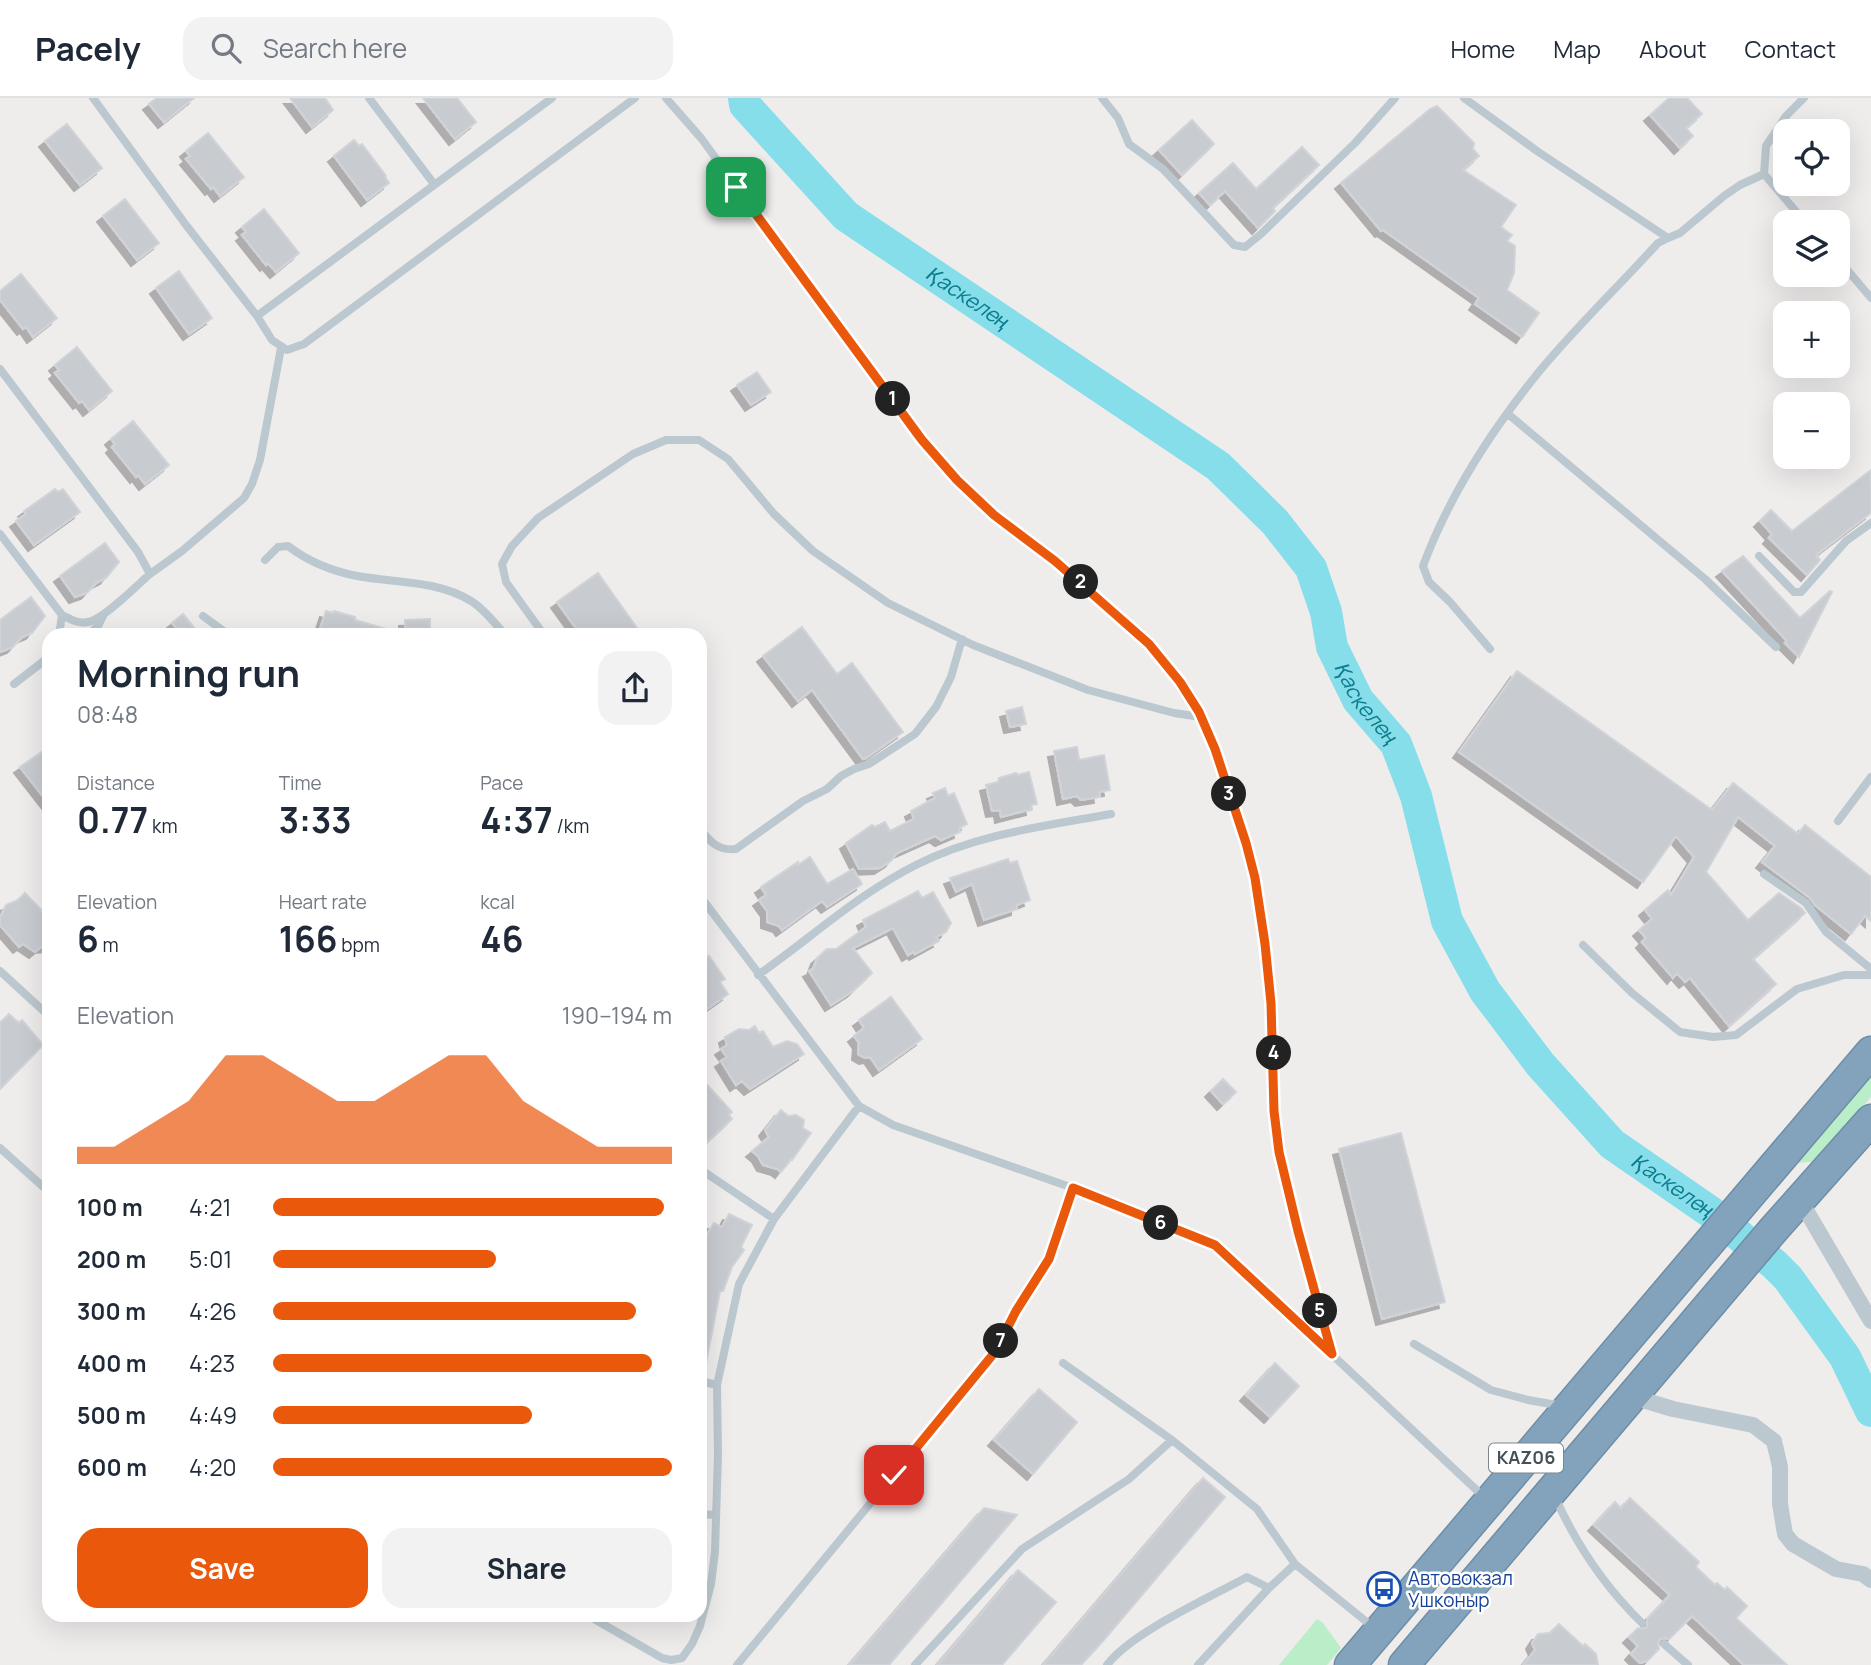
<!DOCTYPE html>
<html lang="en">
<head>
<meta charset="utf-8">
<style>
  :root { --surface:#fff; --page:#f2f2f3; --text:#1f2937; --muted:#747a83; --line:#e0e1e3; --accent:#ea580c }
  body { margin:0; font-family:Manrope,sans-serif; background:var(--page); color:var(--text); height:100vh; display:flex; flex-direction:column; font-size:26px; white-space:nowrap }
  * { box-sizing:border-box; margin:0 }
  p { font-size:23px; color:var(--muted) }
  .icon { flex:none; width:38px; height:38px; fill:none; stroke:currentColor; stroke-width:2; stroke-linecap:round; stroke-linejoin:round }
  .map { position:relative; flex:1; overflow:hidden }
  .sheet { position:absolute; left:42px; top:530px; width:665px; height:994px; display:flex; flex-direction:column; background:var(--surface); border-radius:21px; box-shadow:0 7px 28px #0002 }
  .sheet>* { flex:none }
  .buttons { position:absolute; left:1773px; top:21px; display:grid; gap:14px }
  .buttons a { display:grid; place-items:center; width:77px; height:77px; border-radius:14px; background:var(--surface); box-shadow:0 7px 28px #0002; font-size:35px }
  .pin { position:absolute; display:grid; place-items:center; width:60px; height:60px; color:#fff; margin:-30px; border-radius:14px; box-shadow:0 4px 10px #0006 }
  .km { position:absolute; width:35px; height:35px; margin:-18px; border-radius:50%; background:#222; color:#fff; font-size:19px; line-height:35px; text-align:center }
  .round { display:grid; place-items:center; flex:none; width:74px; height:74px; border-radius:21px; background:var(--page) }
  .summary { display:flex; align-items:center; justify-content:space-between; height:119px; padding:0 35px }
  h1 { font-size:38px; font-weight:700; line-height:52px }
  .metrics { display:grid; grid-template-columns:repeat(3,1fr); gap:10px; height:119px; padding:7px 35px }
  .metrics div { display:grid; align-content:center }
  .metrics b { font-size:35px; font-weight:700 }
  .metrics small { font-size:19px; font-weight:400 }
  .metrics p { font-size:19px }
  .chart { height:196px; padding:14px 35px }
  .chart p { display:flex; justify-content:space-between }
  .chart svg { width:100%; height:126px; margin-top:7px; fill:var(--accent); opacity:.7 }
  .cta { display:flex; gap:14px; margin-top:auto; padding:14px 35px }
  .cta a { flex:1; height:80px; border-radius:21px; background:var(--accent); color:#fff; font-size:28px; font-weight:700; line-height:80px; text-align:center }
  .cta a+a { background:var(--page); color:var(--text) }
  ul { padding:0 35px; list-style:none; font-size:23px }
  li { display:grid; grid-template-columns:112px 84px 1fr; align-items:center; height:52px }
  li i { height:18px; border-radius:9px; background:var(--accent) }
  header { display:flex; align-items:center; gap:42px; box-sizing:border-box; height:98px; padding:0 35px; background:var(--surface); border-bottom:2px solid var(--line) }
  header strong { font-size:33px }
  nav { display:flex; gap:38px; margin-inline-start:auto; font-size:24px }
  .search { width:490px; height:63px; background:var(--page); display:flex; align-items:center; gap:18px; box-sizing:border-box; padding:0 24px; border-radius:21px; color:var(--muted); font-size:26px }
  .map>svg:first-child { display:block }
  .grass { fill:#b9eec9 }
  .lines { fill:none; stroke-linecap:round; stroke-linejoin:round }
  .river { stroke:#86deeb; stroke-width:32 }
  .building { fill:#c8ccd1; stroke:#d0d3d8; stroke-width:2; filter:url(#shadow) }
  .highway-casing { stroke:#6e8ea7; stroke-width:33 }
  .lane { stroke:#bcc8cf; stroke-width:8 }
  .street { stroke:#bcc8cf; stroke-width:16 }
  .highway { stroke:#83a3bc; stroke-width:30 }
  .route-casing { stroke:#fff; stroke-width:14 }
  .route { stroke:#ea580c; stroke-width:9 }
  .labels { text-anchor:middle; stroke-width:5; stroke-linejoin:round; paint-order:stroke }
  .shield { fill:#fff; stroke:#7c858b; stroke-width:2 }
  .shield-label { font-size:18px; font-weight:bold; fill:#445159 }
  .transit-label { font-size:19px; fill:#164399; stroke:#fff; text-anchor:start }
  .water-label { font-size:21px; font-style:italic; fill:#0d7d8e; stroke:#fff }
</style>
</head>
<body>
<header>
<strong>Pacely</strong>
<div class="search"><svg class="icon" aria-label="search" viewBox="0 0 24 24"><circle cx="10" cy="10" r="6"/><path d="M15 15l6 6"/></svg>Search here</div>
<nav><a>Home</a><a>Map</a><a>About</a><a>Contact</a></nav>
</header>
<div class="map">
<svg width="1871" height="1567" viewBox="0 0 1871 1567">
  <defs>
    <filter id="shadow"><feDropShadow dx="-6" dy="6" stdDeviation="0" flood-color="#0004"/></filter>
  </defs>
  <rect width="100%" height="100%" fill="#efecec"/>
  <path class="grass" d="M1871 979V999L1817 1063 1798 1065Z
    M1317 1521 1323 1525 1341 1550 1327 1567H1279Z"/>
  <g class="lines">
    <path class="river" id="s1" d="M744 0 745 7 846 118 1218 368 1275 424 1311 470 1326 514 1332 549 1358 602 1396 646 1416 698 1447 823 1485 893 1540 966 1612 1046 1712 1115 1775 1167 1788 1180 1845 1259 1871 1313"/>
  </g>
  <path class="building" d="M157 0H194L164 24 149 6Z
    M290 0H325L333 12 312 29Z
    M423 0H457L476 24 455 41Z
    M1669 0H1687L1702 16 1686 30 1693 38 1680 50 1650 17Z
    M1437 8 1474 45 1473 51 1479 58 1463 72 1516 107 1501 129 1512 137 1507 143 1515 148 1514 175 1507 192 1539 215 1522 239 1475 206 1479 200 1383 132 1381 133 1341 85 1430 11Z
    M1192 22 1214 46 1182 77 1159 52Z
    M67 26 102 70 80 87 45 43Z
    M208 35 244 79 220 98 213 89 211 91 186 61 190 58 186 53Z
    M354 42 359 48 362 46 386 78 385 79 389 85 367 102 334 58Z
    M1302 49 1319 67 1273 110 1275 113 1258 130 1225 93 1210 107 1199 95 1233 65 1256 91Z
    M125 101 159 145 137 162 103 118Z
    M264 111 299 155 276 174 268 165 266 167 242 137 246 134 242 129Z
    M179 173 212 220 189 236 156 190Z
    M21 176 57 220 33 239 26 229 23 231 0 202V193Z
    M77 249 112 293 89 312 82 303 79 305 55 275 59 272 55 267Z
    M757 274 771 294 751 307 737 287Z
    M133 323 169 367 145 386 138 377 136 379 112 349 115 346 111 341Z
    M1871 372V415L1816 457 1820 462 1807 477 1769 440 1772 436 1760 423 1771 412 1792 433Z
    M55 391 58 394 63 391 80 414 34 447 16 423 26 416 24 413Z
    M105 445 119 464 106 480 96 485 87 495 75 499 60 478Z
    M1743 458 1800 520 1830 493 1832 494 1799 559 1785 545 1787 543 1722 473Z
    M598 475 642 537H581L557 504Z
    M31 499 45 518 32 535 22 539 13 549 0 554V522Z
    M326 513 333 515 334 513 355 519V522L393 533V537H318Z
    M183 516 200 537H182L172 525Z
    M430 521V537H405V522Z
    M802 529 837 576 852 565 903 634 866 660 863 661 812 592 798 603 763 558Z
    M1517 573 1712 712 1733 685 1798 736 1805 727 1871 779V823L1865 818 1851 836 1815 807 1810 800 1762 764 1775 748 1738 719 1706 774 1748 822 1779 795 1801 810 1805 815 1753 861 1776 886 1729 928 1690 880 1685 884 1677 875 1673 880 1642 844 1646 840 1639 832 1652 821 1645 812 1668 792 1671 797 1694 759 1676 738 1643 784 1459 654Z
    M1022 609 1026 626 1010 629 1006 613Z
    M49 649V706L20 669Z
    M1077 649 1079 662 1104 657 1110 692 1099 694 1100 699 1081 702 1077 698 1063 701 1054 653Z
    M1029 674 1037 706 1031 707 1032 711 1001 719 1000 712 992 713 986 687 998 684 999 680 1016 675 1018 677Z
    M945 690 948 698 954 695 967 726 959 730 960 734 941 742 935 738 897 755 891 763 880 770 859 771 846 745 872 727 875 729 885 724 890 733 914 721 911 713 935 700 933 695Z
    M810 759 827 786 853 771 862 786 827 809 822 803 782 832 779 828 767 824V813L759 802 766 797 761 789 798 764V767Z
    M1008 761 1010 765 1017 763 1030 802 1017 807V811L984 822 972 786 956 794 950 780Z
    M918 793 922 800 933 794 951 825 946 834 936 839 939 843 915 856 913 854 908 857 893 830 853 850 872 875 853 893 831 907 809 873 813 871 817 860 827 851H836L866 829 863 822Z
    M25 795 49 820V848L41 849 35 854 23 846 19 849 0 827V820L6 807 18 802Z
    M709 858 725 881 720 884 728 896 700 916V864Z
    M891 899 922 941 879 972 870 959 865 960 858 956 859 945 854 938 864 930 859 922Z
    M9 916 19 925 22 922 43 947 0 991V925Z
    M755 928 759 935 763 933 773 949 787 943 797 946 804 956 750 991 742 983 736 987 721 963 727 959 721 951 727 947 725 939 739 931 749 932Z
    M700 979 732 1014 729 1017 732 1021 708 1043 700 1035Z
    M1223 981 1236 994 1223 1006 1211 993Z
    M781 1012 788 1018 796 1017 804 1022 803 1030 811 1035 792 1062 791 1061 781 1074 777 1071 763 1067 758 1058 752 1053 769 1039 765 1032Z
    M1401 1035 1445 1204 1382 1221 1339 1051Z
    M729 1116 752 1127 741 1149 744 1152 732 1169 723 1193H720L706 1265 700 1264V1148L714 1125 722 1129Z
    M1275 1265 1299 1288 1270 1319 1246 1297Z
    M1039 1291 1077 1324 1033 1376 994 1342Z
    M1203 1380 1225 1399 1103 1543 1081 1567H1043Z
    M1630 1400 1699 1464 1696 1469 1715 1487 1717 1485 1725 1492 1727 1489 1747 1508 1736 1520 1787 1567H1744L1692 1518 1669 1541 1665 1540 1660 1541 1658 1545 1659 1551 1647 1563 1640 1565 1631 1556 1638 1548 1629 1539 1638 1530 1643 1531 1647 1529V1521L1670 1497 1594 1427 1615 1404 1621 1410Z
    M984 1410 1017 1417 889 1567H849Z
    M1018 1472 1056 1504 1002 1567H937Z
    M1559 1526 1583 1548 1585 1546 1596 1556 1598 1567H1523L1535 1552 1532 1545 1538 1536 1550 1535Z"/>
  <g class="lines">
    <g class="highway-casing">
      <path id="highway" d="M1350 1567 1871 954
        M1404 1567 1774 1131 1871 1022"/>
    </g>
    <path class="lane" d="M93 0 186 127 257 218 272 242 287 252 304 246 635 0
      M369 0 434 86
      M666 0 701 40 922 342C945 368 968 396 995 418 1059 471 1129 515 1179 583 1204 618 1217 658 1230 698 1238 725 1249 751 1255 779 1267 834 1271 891 1274 947 1276 982 1274 1017 1279 1052 1288 1119 1314 1191 1332 1256
      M1102 0 1118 20 1129 46 1163 71 1234 147 1245 149 1261 136 1355 45 1395 0
      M1464 0 1537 53 1668 140 1680 135 1724 98 1740 87 1764 76 1766 48 1786 18 1804 0
      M1764 76 1805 124
      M1838 161 1871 200
      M257 218 552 0
      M0 271 138 454 150 476 182 453 244 400 252 386 260 362 281 250
      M1508 316 1705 481 1776 549
      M0 436 62 517C70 521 78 526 88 524 103 522 137 487 150 476
      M1759 458 1794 494H1801L1846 443 1871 425
      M265 462 278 449 288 448C309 464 331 473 357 478 395 485 437 482 471 503 484 511 496 526 505 537
      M203 518 229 537
      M59 537 62 517
      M88 537 98 528 103 518
      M544 537 506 484 502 466 512 448 538 420 633 356 666 342H699L728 361 774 416 813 453 888 505 973 547 1088 592 1174 615 1201 619
      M1490 551 1450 504 1429 484 1423 468C1449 398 1491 333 1538 275 1575 230 1619 188 1658 145L1668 140
      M14 586 49 559
      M1838 723 1871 679
      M700 731C711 745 719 753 736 751L803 703 827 691 841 678 854 671 869 666 915 636 936 609 951 579 962 541
      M1764 776 1806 805 1826 834 1871 871
      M700 798 859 1008 893 1027 1073 1090 1215 1147 1484 1399
      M1583 847 1632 895 1680 934 1713 939 1736 937 1797 891 1844 877H1871
      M0 873 49 918
      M758 877C811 840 858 796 916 767 977 736 1045 728 1111 716
      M0 1050 49 1094
      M700 1071 774 1121
      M1414 1246 1491 1292 1528 1302 1563 1308
      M1063 1265 1172 1342 1257 1411 1295 1466 1373 1529
      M700 1283 717 1287
      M1555 1399C1576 1446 1605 1489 1642 1525
      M700 1416 716 1417
      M587 1517 662 1560 671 1562 682 1560 692 1546 700 1528 711 1486 715 1454 718 1356 717 1287 739 1186 774 1121 859 1008
      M1664 1546 1688 1567
      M737 1567 995 1254 1016 1213 1049 1161 1073 1090
      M915 1567 1022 1451 1129 1381 1172 1342
      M1107 1567C1132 1534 1209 1500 1247 1479L1269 1490
      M1198 1567 1269 1490 1295 1466"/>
    <path class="street" d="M1800 1102 1871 1223
      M1633 1299 1673 1311 1753 1327 1774 1343 1780 1369V1406L1785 1436 1793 1446 1836 1471 1863 1476 1871 1482"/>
    <use href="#highway" class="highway"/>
  </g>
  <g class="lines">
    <g class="route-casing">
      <path id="route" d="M736 89 922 342 957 382 994 417 1055 463 1149 546 1180 584 1199 614 1215 651 1246 745 1255 780 1265 846 1271 905 1274 1013 1279 1054 1298 1133 1332 1256 1215 1147 1073 1090 1049 1161 1016 1213 995 1254 894 1377"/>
    </g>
    <use href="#route" class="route"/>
  </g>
  <defs>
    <g id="bus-ring" transform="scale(1.75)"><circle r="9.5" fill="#fff" stroke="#1a4fb4" stroke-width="1.5"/><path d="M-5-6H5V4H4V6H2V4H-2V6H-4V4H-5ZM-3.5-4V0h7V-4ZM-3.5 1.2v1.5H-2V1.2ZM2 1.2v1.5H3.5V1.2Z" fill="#1a4fb4"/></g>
  </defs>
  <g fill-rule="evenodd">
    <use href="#bus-ring" x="1384" y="1491"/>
  </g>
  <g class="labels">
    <rect class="shield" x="1489" y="1345.5" width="74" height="29" rx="5"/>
    <g class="shield-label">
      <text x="1526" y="1366">KАZ06</text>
    </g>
    <g class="transit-label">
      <text x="1408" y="1487">Автовокзал<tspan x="1408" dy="22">Ушконыр</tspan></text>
    </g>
    <g class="water-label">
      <text dy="7" stroke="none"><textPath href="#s1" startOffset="304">Қаскелең</textPath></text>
      <text dy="7" stroke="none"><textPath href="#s1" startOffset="892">Қаскелең</textPath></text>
      <text dy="7" stroke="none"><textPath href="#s1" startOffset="1480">Қаскелең</textPath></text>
    </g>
  </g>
</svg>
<div class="buttons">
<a><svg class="icon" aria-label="locate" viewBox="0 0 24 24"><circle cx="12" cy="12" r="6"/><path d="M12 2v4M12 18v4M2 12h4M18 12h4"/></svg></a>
<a><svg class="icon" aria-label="layers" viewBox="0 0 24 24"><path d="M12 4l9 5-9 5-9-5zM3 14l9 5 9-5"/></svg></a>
<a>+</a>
<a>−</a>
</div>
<div class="pin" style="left:736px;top:89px;background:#1e9e55"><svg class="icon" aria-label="arrive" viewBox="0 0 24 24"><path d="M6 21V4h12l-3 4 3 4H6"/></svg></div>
<div class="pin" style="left:894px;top:1377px;background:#d93025"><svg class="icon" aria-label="check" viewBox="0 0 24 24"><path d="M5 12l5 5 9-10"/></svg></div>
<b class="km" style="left:893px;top:301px">1</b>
<b class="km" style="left:1081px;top:484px">2</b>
<b class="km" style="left:1229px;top:696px">3</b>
<b class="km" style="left:1274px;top:955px">4</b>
<b class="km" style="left:1320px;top:1213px">5</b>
<b class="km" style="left:1161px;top:1125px">6</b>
<b class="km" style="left:1001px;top:1243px">7</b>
<section class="sheet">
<div class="summary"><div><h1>Morning run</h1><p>08:48</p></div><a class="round"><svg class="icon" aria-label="share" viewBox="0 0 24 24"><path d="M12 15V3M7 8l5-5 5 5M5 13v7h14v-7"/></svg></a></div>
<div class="metrics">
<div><p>Distance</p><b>0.77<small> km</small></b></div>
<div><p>Time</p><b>3:33</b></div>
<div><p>Pace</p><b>4:37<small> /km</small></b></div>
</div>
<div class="metrics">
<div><p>Elevation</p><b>6<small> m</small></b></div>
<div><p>Heart rate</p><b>166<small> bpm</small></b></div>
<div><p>kcal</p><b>46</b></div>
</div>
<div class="chart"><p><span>Elevation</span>190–194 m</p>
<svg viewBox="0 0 160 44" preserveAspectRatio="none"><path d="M0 44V38L10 38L20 30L30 22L40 6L50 6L60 14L70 22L80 22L90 14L100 6L110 6L120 22L130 30L140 38L150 38L160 38V44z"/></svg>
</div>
<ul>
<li><b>100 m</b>4:21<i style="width:98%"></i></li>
<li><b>200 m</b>5:01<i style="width:56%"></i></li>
<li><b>300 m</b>4:26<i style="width:91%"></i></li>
<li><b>400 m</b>4:23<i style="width:95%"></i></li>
<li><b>500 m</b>4:49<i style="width:65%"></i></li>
<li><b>600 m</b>4:20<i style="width:100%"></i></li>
</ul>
<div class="cta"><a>Save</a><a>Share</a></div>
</section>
</div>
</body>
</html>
